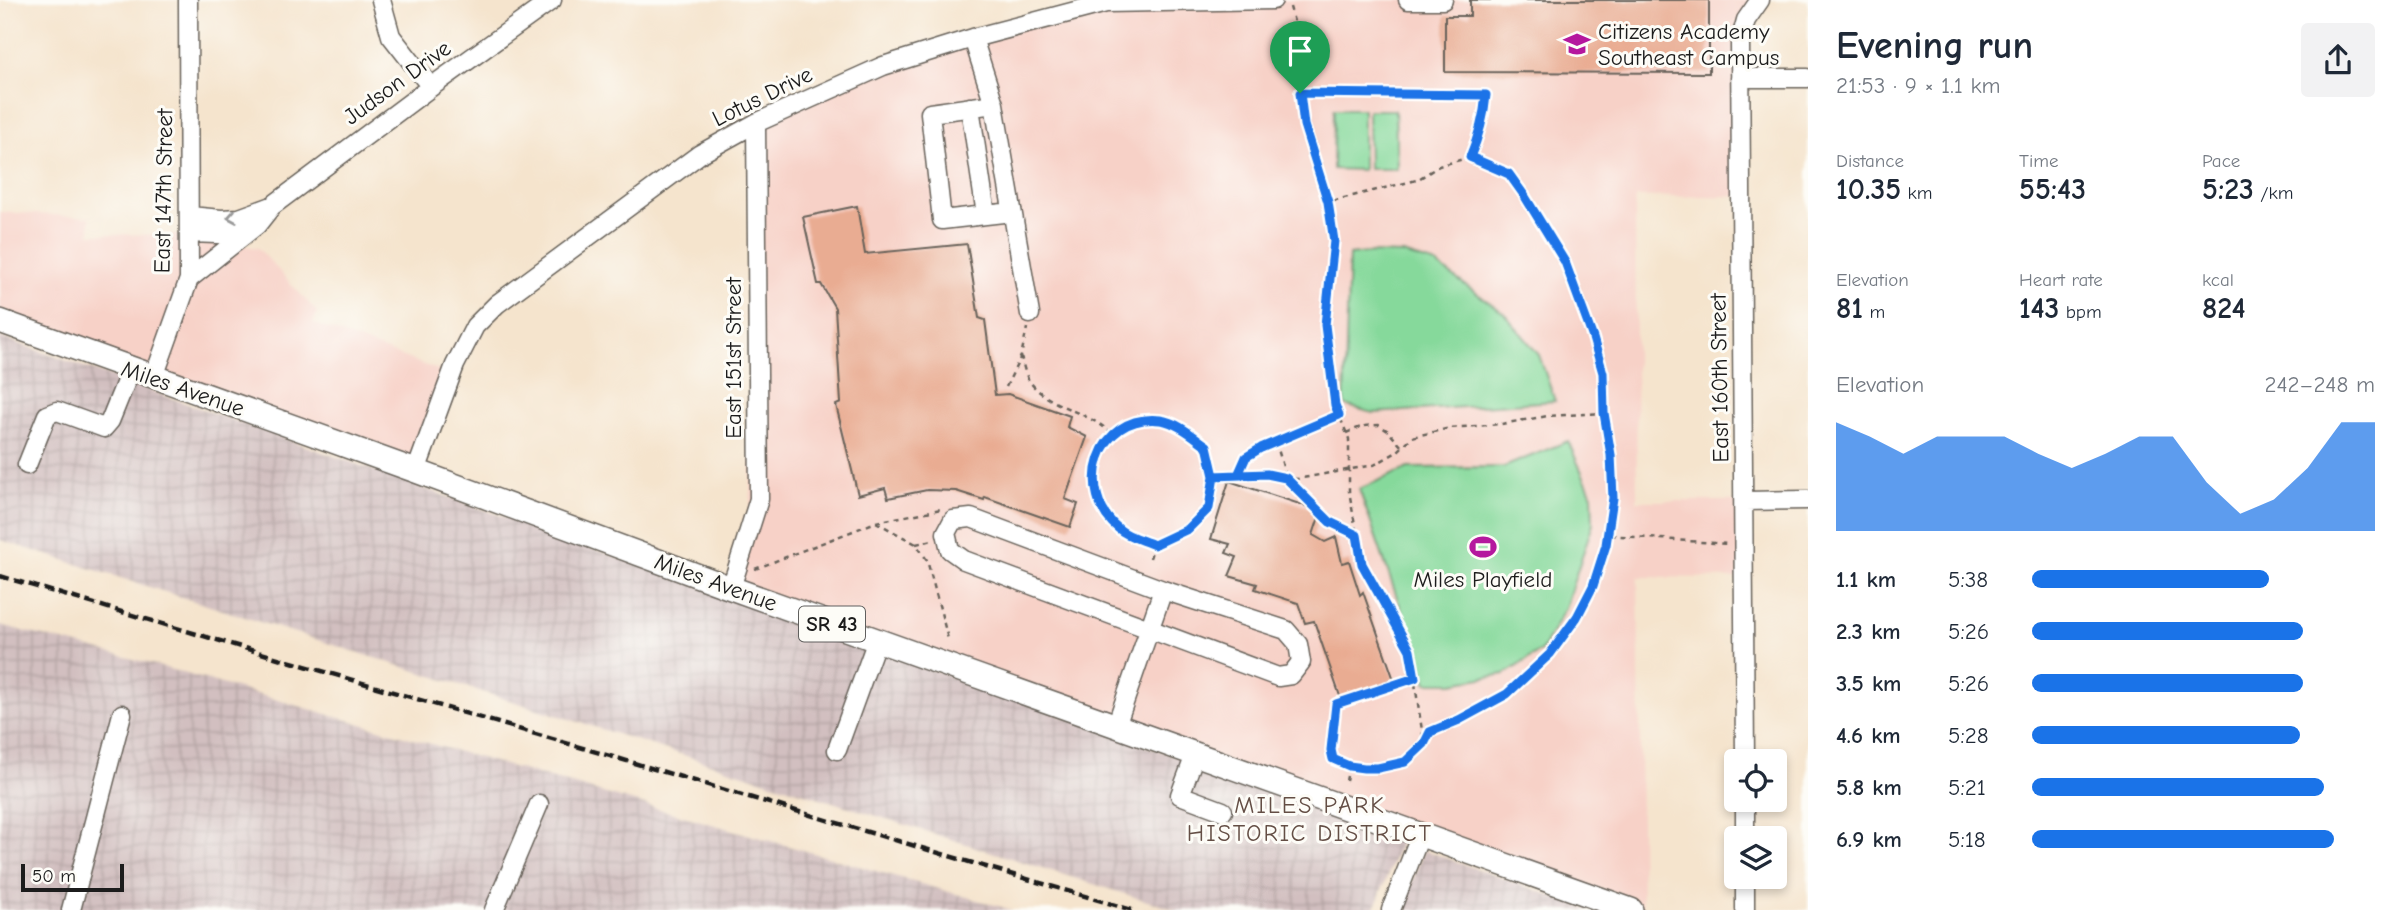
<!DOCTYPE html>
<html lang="en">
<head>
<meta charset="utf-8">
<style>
  :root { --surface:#fff; --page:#f2f2f3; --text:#1f2937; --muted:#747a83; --accent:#1a73e8 }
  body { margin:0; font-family:"Comic Neue",sans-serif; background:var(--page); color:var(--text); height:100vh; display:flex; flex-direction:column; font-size:26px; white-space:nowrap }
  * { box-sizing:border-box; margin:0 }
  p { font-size:23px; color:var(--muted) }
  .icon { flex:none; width:38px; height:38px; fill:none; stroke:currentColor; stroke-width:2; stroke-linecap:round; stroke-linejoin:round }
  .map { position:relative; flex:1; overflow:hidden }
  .panel { display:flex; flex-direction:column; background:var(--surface); width:595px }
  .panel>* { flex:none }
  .tools { position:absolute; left:1724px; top:749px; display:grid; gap:14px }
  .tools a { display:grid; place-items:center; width:63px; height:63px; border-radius:7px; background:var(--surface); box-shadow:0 4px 10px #0003; font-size:35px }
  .scale { position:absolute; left:21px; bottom:18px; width:103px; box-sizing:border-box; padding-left:7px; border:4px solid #1c1c1c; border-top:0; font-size:19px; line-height:24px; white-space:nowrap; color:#1c1c1c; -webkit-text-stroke:5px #fdfcf7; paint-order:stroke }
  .pin { position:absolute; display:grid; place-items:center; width:60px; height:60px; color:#fff; margin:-72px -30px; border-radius:50% 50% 50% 0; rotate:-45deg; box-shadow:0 0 7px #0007 }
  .pin .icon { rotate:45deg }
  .round { display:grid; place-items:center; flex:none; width:74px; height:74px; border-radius:7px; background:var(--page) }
  .head { display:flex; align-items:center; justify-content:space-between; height:119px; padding:0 28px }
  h1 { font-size:38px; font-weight:600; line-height:52px }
  .stats { display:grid; grid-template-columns:repeat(3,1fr); gap:10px; height:119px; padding:7px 28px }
  .stats div { display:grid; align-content:center }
  .stats b { font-size:30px; font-weight:600 }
  .stats small { font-size:19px; font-weight:400 }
  .stats p { font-size:19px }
  .chart { height:196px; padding:14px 28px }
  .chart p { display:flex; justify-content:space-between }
  .chart svg { width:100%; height:126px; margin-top:7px; fill:var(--accent); opacity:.7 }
  ul { padding:0 28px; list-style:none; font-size:23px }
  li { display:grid; grid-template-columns:112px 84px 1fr; align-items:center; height:52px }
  li i { height:18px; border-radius:9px; background:var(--accent) }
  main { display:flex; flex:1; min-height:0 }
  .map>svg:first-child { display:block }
  .built { fill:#f7d1c7 }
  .industrial { fill:url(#industrial-grid) }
  .pitch { fill:#86d99b; stroke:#517a5c; stroke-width:2 }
  .building { fill:#e9ac92 }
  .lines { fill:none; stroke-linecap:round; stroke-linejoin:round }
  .minor-casing { stroke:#68625a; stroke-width:21 }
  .major-casing { stroke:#68625a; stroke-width:26 }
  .path { stroke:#68625a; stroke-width:2.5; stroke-dasharray:5 5; stroke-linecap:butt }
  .minor { stroke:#fff; stroke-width:18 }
  .major { stroke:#fff; stroke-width:23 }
  .rail { stroke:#1c1c1c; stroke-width:4.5; stroke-dasharray:10 5; stroke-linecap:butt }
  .oneway { stroke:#999 }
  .route-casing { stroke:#fff; stroke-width:14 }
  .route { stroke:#1a73e8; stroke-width:9 }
  .labels { text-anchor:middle; stroke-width:6; stroke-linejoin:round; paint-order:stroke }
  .shield { fill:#fdfcf7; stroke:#605f5e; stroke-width:2 }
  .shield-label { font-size:21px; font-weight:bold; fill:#1c1c1c }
  .poi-label { font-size:23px; fill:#1c1c1c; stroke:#fdfcf7; text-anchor:start }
  .street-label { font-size:23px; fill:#1c1c1c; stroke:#fdfcf7 }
  .neighbourhood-label { font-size:24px; letter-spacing:2px; fill:#644e45; stroke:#fdfcf7 }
</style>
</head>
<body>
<main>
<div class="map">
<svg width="1808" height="910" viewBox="0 0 1808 910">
  <defs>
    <pattern id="industrial-grid" width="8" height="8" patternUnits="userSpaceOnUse" patternTransform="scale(1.75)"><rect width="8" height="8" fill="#d2bfc0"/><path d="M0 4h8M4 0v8" fill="none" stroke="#b4a4a4"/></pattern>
  </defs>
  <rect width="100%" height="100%" fill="#fdfcf7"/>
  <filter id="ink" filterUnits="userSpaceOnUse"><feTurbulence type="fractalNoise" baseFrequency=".0143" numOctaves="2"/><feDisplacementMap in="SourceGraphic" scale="14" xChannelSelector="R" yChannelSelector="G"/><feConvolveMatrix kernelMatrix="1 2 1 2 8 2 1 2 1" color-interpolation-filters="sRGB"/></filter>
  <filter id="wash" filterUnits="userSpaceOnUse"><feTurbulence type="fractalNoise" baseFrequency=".00686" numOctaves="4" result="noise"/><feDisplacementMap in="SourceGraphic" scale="28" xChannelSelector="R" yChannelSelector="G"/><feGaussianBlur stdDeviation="1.57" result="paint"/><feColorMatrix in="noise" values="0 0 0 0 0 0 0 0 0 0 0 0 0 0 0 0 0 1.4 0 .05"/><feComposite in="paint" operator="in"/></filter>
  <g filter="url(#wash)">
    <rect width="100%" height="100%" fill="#f5e4cd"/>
    <path class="built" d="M1273 0H1760L1746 20 1741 196 1635 197 1637 501H1745V578L1638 577 1642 910H1631L731 588 750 531 756 123 883 66 1106 3Z
      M0 212 90 217V234L181 235 258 248 317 312 313 323 451 375 416 471 0 321Z"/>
    <path class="industrial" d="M0 337 1402 837 1374 910H1176L0 540Z
      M0 625 141 661 1012 910H0Z
      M1424 850 1591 910H1402Z"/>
    <path class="pitch" d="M1334 109H1363V170L1333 169Z
      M1368 110H1395L1397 169H1369Z
      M1368 253 1403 254 1436 264 1504 313 1539 355 1555 401 1373 413 1344 405 1349 255Z
      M1568 441 1592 495 1593 523 1565 608 1542 650 1505 674 1452 683H1427L1359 489 1408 468 1504 467Z"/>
    <g id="blocks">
      <path class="building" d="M1470 0H1709V73L1445 72V16H1470Z
        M857 206 865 254 967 244 979 318 985 320 995 395 1008 394 1070 416 1067 427 1087 437 1065 499 1078 504 1070 527 985 497 984 500 956 491 927 490 888 498 885 488 858 495 836 405 841 403 835 308 821 284H818L803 217Z
        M1229 481 1321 511 1313 535 1325 542 1336 537 1342 563 1349 561 1360 595 1363 592 1394 680 1341 699 1314 621 1305 623 1298 603 1255 589 1257 584 1229 576 1237 557 1226 553 1230 544 1211 539Z"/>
    </g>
  </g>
  <g filter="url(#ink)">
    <use href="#blocks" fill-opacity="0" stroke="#68625a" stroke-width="2"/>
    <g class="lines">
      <g class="minor-casing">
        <path id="minor" d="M381 0 391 36 431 87
          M1408 0H1443
          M973 38 994 104 1030 314
          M1740 78H1808
          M994 104 930 113 942 220 1012 212
          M970 107 986 215
          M190 216 221 219 239 218 272 206
          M189 233 244 235
          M189 279 257 225 272 206 431 87 552 0
          M154 377 189 279 188 0
          M27 465 47 415 57 411 104 428 110 421 131 369
          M416 471 455 365 475 326 497 304 700 154 756 123 883 66 973 38 1106 3 1273 0
          M1745 501 1808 500
          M971 518 1163 590 1286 630 1298 644 1301 662 1291 675 1278 677 964 560 950 550 946 533 953 520Z
          M731 588 759 499 756 123
          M1116 726 1163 590
          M837 750 877 640
          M1195 755 1180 795 1223 811
          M1745 761 1740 42 1746 20 1760 0
          M1745 838V800
          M71 910 122 714
          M494 910 539 804
          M1391 910 1420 836
          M1745 910V877"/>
      </g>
      <g class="major-casing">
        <path id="major" d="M0 321 416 471 731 588 1631 910"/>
      </g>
      <path class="path" d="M1290 7 1301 47 1299 82 1304 125 1328 202 1334 241 1325 325 1335 405 1349 439V491L1362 564 1410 650 1424 744
        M1300 93 1486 95C1484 117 1479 136 1470 157L1439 166 1417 180 1328 202
        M1470 157 1509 174 1524 195 1565 262 1593 338 1603 373 1604 420 1611 455 1613 498 1608 535 1727 544
        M1021 356C1023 364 1025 375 1030 382 1051 409 1089 411 1112 434
        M1006 387 1021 356 1027 328
        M1346 433 1363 426 1379 425 1388 431 1402 447
        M1276 442 1286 477 1330 522 1357 535
        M1238 475 1246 457 1261 448 1339 415
        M1214 476 1267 475 1297 479 1374 465 1397 452 1412 437 1450 428 1501 424 1548 416 1604 413
        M876 522 941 509
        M916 544 933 540
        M1150 558 1154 545C1209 519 1221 508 1207 446 1193 436 1177 422 1160 420 1096 413 1074 493 1119 529 1128 537 1143 540 1154 545
        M755 569 876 522 916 544 927 560 948 639
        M1415 678 1336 704 1331 750 1333 759C1350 770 1395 772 1411 759 1419 752 1422 740 1430 733 1436 726 1451 724 1459 720 1475 713 1492 704 1506 694 1514 689 1520 682 1526 676 1567 638 1598 591 1608 535
        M1346 781 1349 766"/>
      <use href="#minor" class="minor"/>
      <use href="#major" class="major"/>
      <path class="rail" d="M0 576 1132 910"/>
    </g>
    <defs><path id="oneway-chevron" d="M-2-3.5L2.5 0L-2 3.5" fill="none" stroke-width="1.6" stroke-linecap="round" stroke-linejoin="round" transform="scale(1.75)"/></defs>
    <use class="oneway" href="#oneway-chevron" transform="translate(232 217) rotate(170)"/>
  </g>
  <g class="lines" filter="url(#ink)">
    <g class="route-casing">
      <path id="route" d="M1300 93 1304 125 1328 202 1334 241 1325 325 1335 405 1339 415 1261 448 1246 457 1238 475 1214 476 1209 508 1188 529 1154 545C1143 540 1128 537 1119 529 1074 493 1096 413 1160 420 1177 422 1193 436 1207 446L1214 476 1267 474 1286 478 1330 522 1357 535 1362 564 1410 650 1415 678 1336 704 1331 750 1333 759 1349 766 1364 768H1378L1405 762 1424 744 1430 732 1459 720 1507 694 1550 654 1577 617 1593 586 1606 545 1613 498 1611 455 1604 413 1603 373 1593 338 1565 262 1524 195 1509 174 1470 157C1479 136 1484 118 1486 95L1300 93"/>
    </g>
    <use href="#route" class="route"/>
  </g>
  <defs>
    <g id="school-bare" transform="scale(2.1)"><path d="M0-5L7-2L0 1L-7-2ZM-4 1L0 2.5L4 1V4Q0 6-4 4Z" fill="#b5179e" stroke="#fdfcf7" stroke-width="2.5" paint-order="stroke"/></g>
    <g id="stadium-bare" transform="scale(2.1)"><path d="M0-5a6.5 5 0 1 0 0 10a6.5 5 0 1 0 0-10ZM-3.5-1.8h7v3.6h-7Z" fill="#b5179e" stroke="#fdfcf7" stroke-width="2.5" paint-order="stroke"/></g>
  </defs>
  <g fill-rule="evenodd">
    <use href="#school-bare" x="1577" y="44"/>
    <use href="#stadium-bare" x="1483" y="547"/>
  </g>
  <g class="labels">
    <rect class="shield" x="799" y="606.5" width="66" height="35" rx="5"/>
    <g class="shield-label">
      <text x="832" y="631">SR 43</text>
    </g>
    <g class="poi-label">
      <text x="1598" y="39">Citizens Academy<tspan x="1598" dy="26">Southeast Campus</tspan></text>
      <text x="1483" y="587" text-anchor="middle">Miles Playfield</text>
    </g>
    <g class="street-label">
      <text transform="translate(397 82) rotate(-36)" y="8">Judson Drive</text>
      <text transform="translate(762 96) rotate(-26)" y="8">Lotus Drive</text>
      <text transform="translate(163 191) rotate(-89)" y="8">East 147th Street</text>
      <text transform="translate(733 358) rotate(-90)" y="8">East 151st Street</text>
      <text transform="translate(1719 378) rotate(-91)" y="8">East 160th Street</text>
      <text transform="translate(183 388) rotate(19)" y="8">Miles Avenue</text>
      <text transform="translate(716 582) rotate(20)" y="8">Miles Avenue</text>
    </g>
    <g class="neighbourhood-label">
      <text x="1310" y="813">MILES PARK<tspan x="1310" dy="28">HISTORIC DISTRICT</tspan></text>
    </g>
  </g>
</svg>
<div class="tools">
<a><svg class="icon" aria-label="locate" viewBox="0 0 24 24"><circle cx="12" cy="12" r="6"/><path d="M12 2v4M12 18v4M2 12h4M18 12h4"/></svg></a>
<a><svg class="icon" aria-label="layers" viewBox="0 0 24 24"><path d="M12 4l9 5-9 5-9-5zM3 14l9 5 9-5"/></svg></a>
</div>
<div class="scale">50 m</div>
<div class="pin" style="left:1300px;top:93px;background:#1e9e55"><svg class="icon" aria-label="arrive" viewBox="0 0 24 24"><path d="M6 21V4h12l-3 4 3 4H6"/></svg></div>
</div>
<section class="panel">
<div class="head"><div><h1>Evening run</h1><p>21:53 · 9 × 1.1 km</p></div><a class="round"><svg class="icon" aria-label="share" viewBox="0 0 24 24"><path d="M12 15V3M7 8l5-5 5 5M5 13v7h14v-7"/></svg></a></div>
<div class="stats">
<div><p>Distance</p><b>10.35<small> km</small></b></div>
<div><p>Time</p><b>55:43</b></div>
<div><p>Pace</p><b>5:23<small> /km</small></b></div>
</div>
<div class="stats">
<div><p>Elevation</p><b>81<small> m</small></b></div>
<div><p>Heart rate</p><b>143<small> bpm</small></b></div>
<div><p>kcal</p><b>824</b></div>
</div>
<div class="chart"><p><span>Elevation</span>242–248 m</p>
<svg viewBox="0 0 160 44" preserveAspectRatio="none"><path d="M0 44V6L10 11L20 17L30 11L40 11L50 11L60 17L70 22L80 17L90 11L100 11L110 27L120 38L130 33L140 22L150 6L160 6V44z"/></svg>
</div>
<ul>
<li><b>1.1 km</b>5:38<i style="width:69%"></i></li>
<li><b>2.3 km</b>5:26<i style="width:79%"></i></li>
<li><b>3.5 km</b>5:26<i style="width:79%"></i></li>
<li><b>4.6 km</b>5:28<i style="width:78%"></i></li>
<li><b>5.8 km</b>5:21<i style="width:85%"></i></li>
<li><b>6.9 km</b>5:18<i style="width:88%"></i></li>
</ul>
</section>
</main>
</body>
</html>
